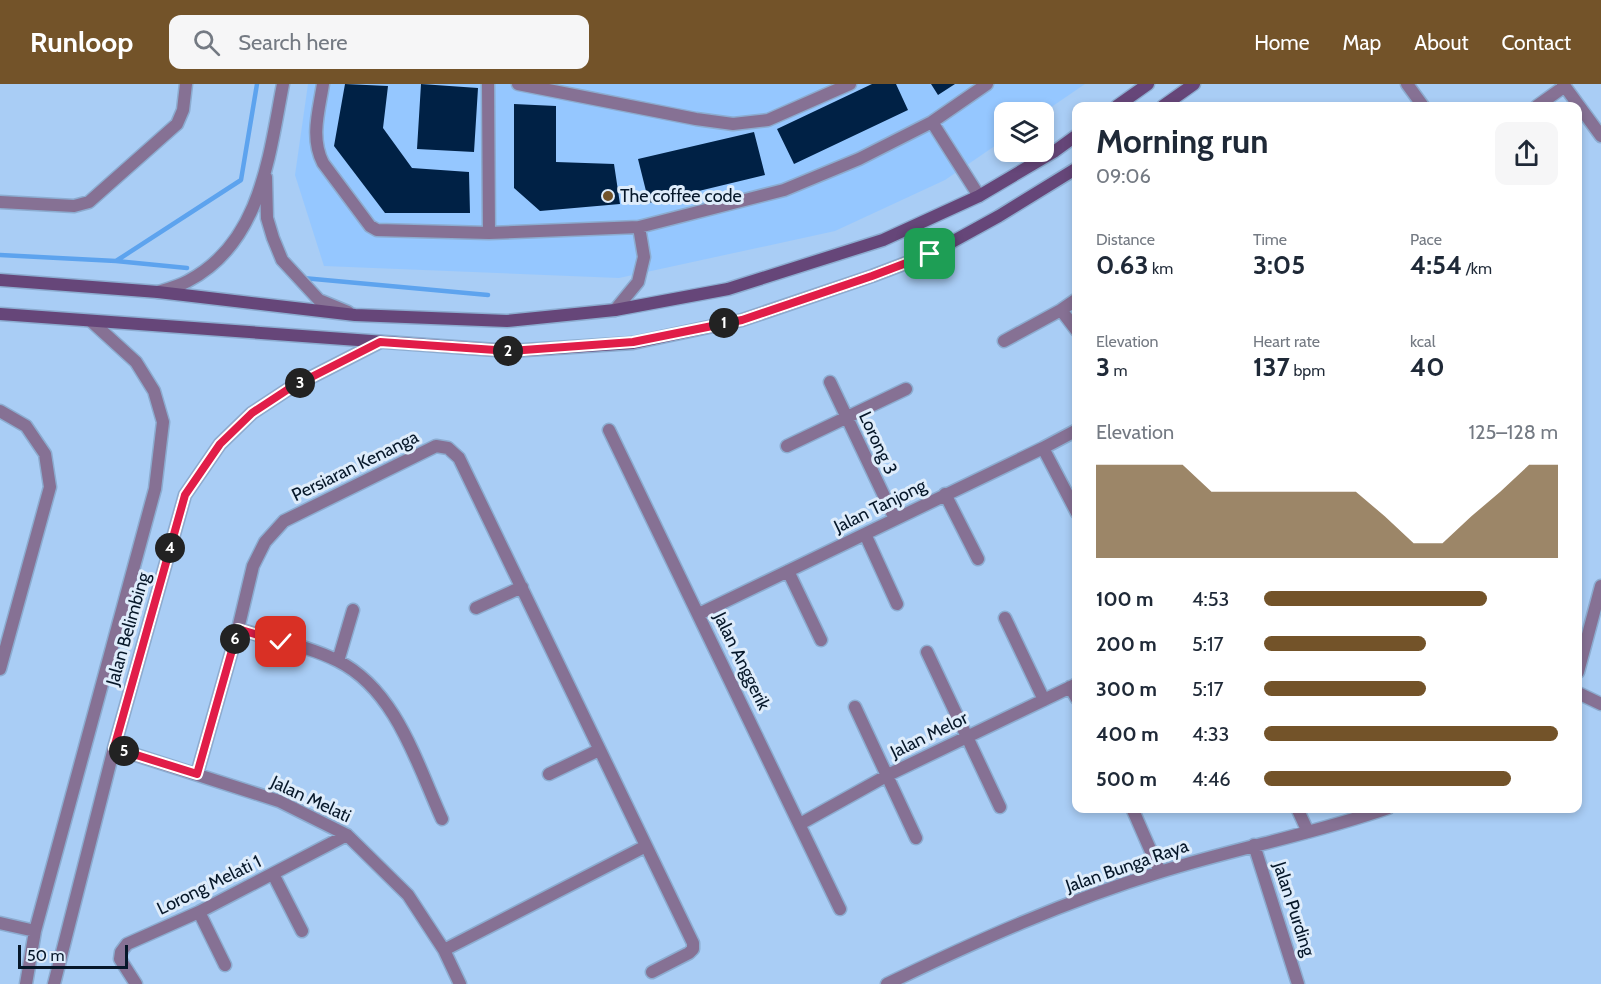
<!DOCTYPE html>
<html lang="en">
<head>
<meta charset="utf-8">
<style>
  :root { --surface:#fff; --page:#f6f6f7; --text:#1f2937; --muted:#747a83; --accent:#735329 }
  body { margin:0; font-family:Cabin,sans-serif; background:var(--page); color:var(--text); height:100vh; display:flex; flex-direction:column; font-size:22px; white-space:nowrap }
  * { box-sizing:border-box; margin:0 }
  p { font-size:20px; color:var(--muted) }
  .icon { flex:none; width:33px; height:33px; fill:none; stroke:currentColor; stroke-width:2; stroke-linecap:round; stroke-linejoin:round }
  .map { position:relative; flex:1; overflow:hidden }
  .side { position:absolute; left:1072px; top:18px; width:510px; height:711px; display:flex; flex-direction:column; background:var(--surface); border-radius:12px; box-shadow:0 3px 9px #0003 }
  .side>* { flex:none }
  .tools { position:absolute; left:994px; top:18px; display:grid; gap:12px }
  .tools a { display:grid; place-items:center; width:60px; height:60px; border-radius:12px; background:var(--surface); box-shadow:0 3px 9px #0003; font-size:30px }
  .scale { position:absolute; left:18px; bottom:15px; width:110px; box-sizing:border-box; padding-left:6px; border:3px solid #061729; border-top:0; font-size:16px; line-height:21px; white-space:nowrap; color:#061729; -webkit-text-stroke:4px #deecfb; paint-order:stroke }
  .pin { position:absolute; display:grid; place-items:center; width:51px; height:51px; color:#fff; margin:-26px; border-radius:12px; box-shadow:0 3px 9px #0006 }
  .km { position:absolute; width:30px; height:30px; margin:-15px; border-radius:50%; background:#222; color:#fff; font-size:16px; line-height:30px; text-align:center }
  .round { display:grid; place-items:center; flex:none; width:63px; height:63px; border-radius:12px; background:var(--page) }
  .summary { display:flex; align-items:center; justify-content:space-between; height:102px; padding:0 24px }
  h1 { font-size:33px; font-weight:800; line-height:45px }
  .metrics { display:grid; grid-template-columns:repeat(3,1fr); gap:9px; height:102px; padding:6px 24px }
  .metrics div { display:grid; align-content:center }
  .metrics b { font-size:26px; font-weight:800 }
  .metrics small { font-size:16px; font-weight:400 }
  .metrics p { font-size:16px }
  .chart { height:168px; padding:12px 24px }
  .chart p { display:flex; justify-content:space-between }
  .chart svg { width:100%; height:108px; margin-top:6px; fill:var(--accent); opacity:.7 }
  ul { padding:0 24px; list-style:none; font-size:20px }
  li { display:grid; grid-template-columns:96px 72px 1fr; align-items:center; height:45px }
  li i { height:15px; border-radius:8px; background:var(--accent) }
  header { display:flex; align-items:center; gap:36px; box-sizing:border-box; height:84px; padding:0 30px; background:var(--accent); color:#fff }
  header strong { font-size:28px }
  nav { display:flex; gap:33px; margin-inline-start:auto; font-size:21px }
  .search { width:420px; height:54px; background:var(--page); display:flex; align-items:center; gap:15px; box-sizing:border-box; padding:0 21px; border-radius:12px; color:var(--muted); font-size:22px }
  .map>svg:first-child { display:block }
  .built { fill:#95c7ff }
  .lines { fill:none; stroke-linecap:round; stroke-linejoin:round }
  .stream { stroke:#5da3ee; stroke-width:4.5 }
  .building { fill:#002145 }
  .street-casing { stroke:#8cacd0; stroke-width:15 }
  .secondary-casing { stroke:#8cacd0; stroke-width:15 }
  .street { stroke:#867194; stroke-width:12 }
  .secondary { stroke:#664679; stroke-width:12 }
  .route-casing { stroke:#fff; stroke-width:12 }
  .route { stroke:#e11d48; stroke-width:8 }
  .poi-dot { fill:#735329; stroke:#deecfb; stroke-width:2 }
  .labels { text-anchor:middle; stroke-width:6; stroke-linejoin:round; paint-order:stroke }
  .poi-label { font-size:18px; fill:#061729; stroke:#deecfb; text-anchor:start }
  .street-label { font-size:18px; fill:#061729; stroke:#deecfb }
</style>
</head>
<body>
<header>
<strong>Runloop</strong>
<div class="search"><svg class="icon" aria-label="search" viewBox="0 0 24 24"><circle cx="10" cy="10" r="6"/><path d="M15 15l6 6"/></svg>Search here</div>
<nav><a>Home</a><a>Map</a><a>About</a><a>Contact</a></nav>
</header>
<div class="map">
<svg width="1601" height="900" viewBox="0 0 1601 900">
  <rect width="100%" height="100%" fill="#a9cdf5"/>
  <path class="built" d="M308 0H1085L1044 28H1005V55L945 96 835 147 619 194 324 182 295 91Z"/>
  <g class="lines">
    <path class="stream" d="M0 171 116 177 187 184
      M116 177 241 96 257 0
      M303 194 488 211"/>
  </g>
  <path class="building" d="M345 0 388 2 383 44 412 84 469 88 470 129H385L334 62Z
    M421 0 478 4 474 68 417 65Z
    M872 0H896L908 26 794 80 777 45Z
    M931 0H955L938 11Z
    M514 20 556 22V78L614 80 620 120 540 127 514 104Z
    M754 48 765 91 649 119 638 75Z"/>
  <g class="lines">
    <g class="street-casing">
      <path id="street" d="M323 0C319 26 310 54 323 79L370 142 377 146 489 149 639 143 784 106 859 75 932 38 987 0
        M488 0 489 149
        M518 0 696 35 733 40 768 36 850 0
        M1407 0 1423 22
        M1563 0 1601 52
        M1537 22 1565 2
        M932 38 979 112
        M266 93 267 134 273 154 282 176 319 216 348 228
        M0 118 74 122 89 118 177 40 183 26 186 0
        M158 208C168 205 179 202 188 197 261 159 269 72 283 0
        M615 226 638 198 644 173 639 143
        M1061 226 1077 247
        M1004 257 1061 226 1077 215
        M830 298 895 435
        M0 327 26 342 45 370 50 403 0 585
        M609 346 840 825
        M787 362 906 305
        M1043 364 1077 429
        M945 410 978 475
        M865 450 897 520
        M788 487 821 556
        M476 524 522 503
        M699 530 1043 364 1077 346
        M1005 534 1044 616
        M238 545C270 555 309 562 338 577 396 606 417 680 442 735
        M927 568 1000 723
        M338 577 353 526
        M1578 588 1601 502
        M1070 603 1077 615
        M1578 609 1601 620
        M855 623 916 754
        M114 664 279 717 347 751 408 811 444 866 460 900
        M197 690 238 545 253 482 265 458 284 437 436 362 448 364 459 374 693 859V865L689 869 652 888
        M549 690 599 666
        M1132 724 1160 788
        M1297 724 1308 748
        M800 740 888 691 1077 600
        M1254 761 1298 900
        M273 790 302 847
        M199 828 225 881
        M0 839 35 847
        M444 866 646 762
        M26 900 35 847 155 405 163 338 154 307 136 278 91 237
        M54 900 114 664 185 411 220 360 252 329 290 304 380 258
        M136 900 120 875 121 868 127 860 199 828 347 751
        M887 900C976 857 1066 817 1160 788 1236 764 1314 750 1388 724"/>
    </g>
    <g class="secondary-casing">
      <path id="secondary" d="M1117 22 1148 0
        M1163 22 1194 0
        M0 196 158 208 355 231 507 237 615 226 728 205 883 156 979 112 1055 67 1077 51
        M0 230 510 267 633 259 742 236 872 192 930 170 999 132 1077 84"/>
    </g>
    <use href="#street" class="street"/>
    <use href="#secondary" class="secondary"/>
  </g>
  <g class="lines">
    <g class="route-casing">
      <path id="route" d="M281 558 238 545 197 690 114 664 185 411 220 360 252 329 290 304 380 258 510 267 633 258 742 236 872 192 930 170"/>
    </g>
    <use href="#route" class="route"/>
  </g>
  <circle class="poi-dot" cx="608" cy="112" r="6"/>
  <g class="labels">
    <g class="poi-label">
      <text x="620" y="118">The coffee code</text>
    </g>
    <g class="street-label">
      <text transform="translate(878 359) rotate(65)" y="6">Lorong 3</text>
      <text transform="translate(355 382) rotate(-26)" y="6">Persiaran Kenanga</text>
      <text transform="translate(880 422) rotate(-26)" y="6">Jalan Tanjong</text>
      <text transform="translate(128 545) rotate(-74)" y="6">Jalan Belimbing</text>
      <text transform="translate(742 577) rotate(64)" y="6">Jalan Anggerik</text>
      <text transform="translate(929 651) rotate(-26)" y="6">Jalan Melor</text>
      <text transform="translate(311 715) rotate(25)" y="6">Jalan Melati</text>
      <text transform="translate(1127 782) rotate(-19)" y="6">Jalan Bunga Raya</text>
      <text transform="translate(209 801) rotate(-26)" y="6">Lorong Melati 1</text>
      <text transform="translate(1294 825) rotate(72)" y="6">Jalan Purding</text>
    </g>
  </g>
</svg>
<div class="tools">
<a><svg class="icon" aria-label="layers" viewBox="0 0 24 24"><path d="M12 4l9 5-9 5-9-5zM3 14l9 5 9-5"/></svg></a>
</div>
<div class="scale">50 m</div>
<div class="pin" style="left:930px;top:170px;background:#1e9e55"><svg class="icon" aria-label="arrive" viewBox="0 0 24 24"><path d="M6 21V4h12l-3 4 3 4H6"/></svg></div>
<div class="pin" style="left:281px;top:558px;background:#d93025"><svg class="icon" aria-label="check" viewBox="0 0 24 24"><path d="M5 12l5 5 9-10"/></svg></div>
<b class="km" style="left:724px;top:239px">1</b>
<b class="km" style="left:508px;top:267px">2</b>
<b class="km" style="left:300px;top:299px">3</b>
<b class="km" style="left:170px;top:464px">4</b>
<b class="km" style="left:124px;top:667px">5</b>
<b class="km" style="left:235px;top:555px">6</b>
<section class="side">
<div class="summary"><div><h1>Morning run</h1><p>09:06</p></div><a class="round"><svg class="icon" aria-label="share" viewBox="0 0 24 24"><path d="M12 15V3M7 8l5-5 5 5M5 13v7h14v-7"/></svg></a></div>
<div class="metrics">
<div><p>Distance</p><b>0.63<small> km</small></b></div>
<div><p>Time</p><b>3:05</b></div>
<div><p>Pace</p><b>4:54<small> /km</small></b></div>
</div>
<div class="metrics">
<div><p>Elevation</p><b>3<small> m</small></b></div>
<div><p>Heart rate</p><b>137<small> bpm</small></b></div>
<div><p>kcal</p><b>40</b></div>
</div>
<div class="chart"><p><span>Elevation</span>125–128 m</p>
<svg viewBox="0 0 160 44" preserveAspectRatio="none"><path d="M0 44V6L10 6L20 6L30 6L40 17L50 17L60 17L70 17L80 17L90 17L100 27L110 38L120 38L130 27L140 17L150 6L160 6V44z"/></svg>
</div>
<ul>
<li><b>100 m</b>4:53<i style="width:76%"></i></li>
<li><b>200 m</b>5:17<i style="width:55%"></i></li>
<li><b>300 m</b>5:17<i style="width:55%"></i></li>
<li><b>400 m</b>4:33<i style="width:100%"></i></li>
<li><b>500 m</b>4:46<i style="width:84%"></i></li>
</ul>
</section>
</div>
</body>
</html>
